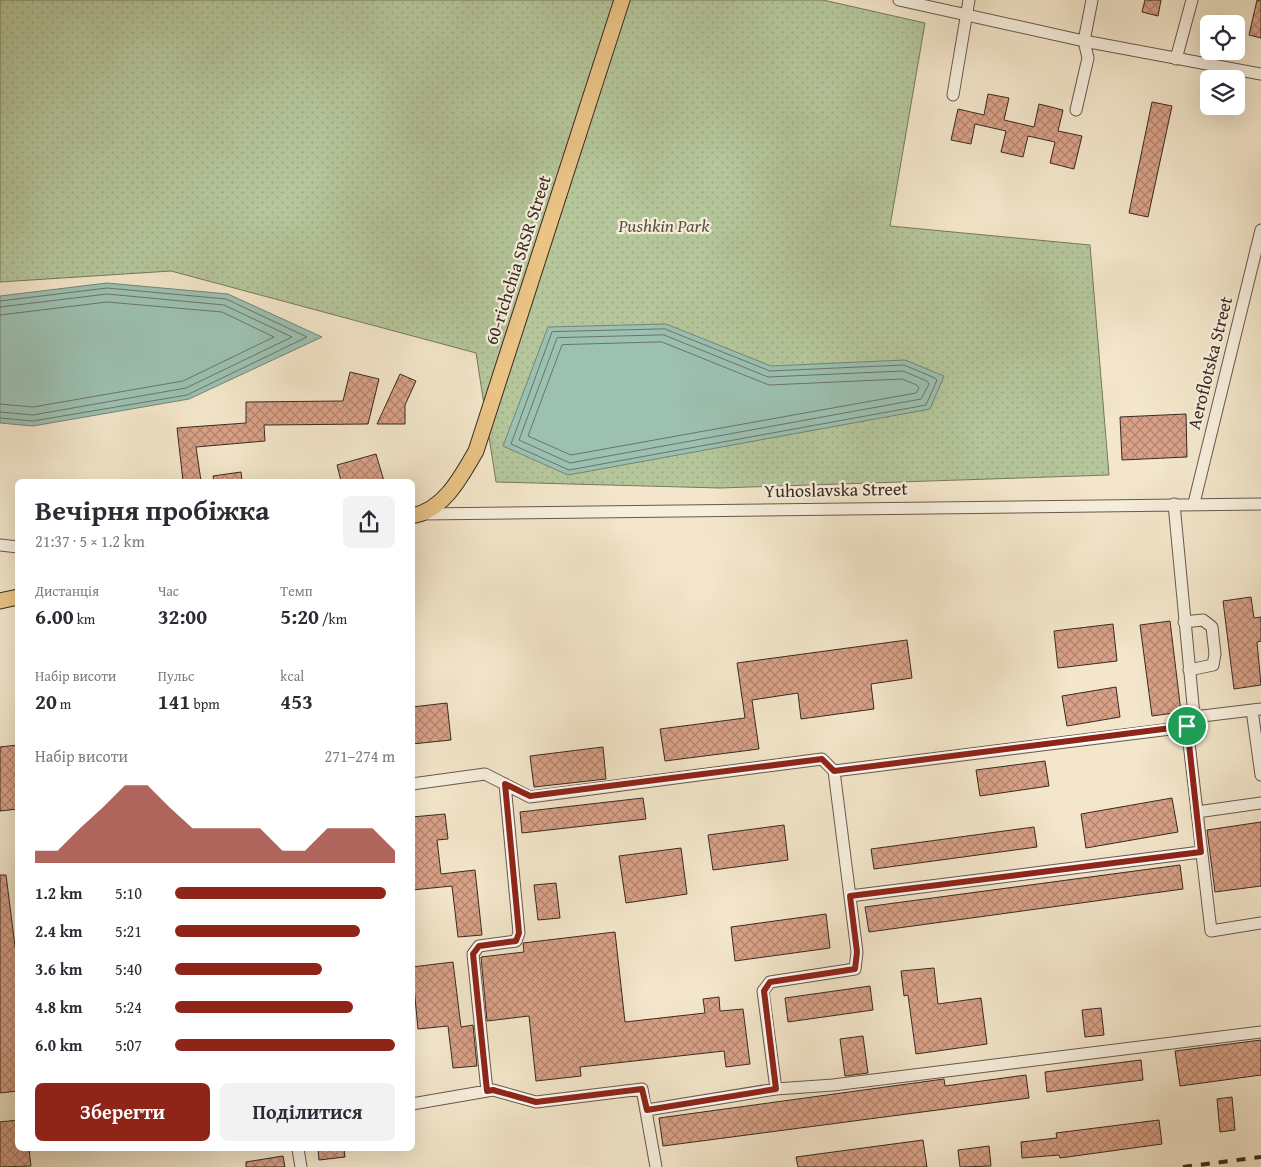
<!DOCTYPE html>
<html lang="uk">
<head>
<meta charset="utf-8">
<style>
  :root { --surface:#fff; --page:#f2f2f3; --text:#2b2b33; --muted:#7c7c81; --accent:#8f2418 }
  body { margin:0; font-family:"Gentium Book Plus",serif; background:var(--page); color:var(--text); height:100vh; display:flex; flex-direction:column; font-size:19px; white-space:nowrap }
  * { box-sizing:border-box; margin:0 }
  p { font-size:16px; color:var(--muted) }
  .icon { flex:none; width:28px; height:28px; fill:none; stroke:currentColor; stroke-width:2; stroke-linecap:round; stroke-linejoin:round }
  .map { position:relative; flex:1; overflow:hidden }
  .sheet { position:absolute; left:15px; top:479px; width:400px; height:672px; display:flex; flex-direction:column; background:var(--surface); border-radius:8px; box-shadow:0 5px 20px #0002 }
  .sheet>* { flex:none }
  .fabs { position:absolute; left:1200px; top:15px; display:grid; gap:10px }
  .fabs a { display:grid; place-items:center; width:45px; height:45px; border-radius:8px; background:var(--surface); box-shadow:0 5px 20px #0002; font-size:25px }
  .pin { position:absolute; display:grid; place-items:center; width:42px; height:42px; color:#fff; margin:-21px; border:2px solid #fff; border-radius:50%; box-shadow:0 1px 5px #0007 }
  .round { display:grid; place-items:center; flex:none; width:52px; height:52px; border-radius:8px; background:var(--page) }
  .headline { display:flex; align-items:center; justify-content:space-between; height:85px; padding:0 20px }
  h1 { font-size:28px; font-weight:600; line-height:38px }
  .metrics { display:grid; grid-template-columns:repeat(3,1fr); gap:8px; height:85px; padding:5px 20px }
  .metrics div { display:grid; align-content:center }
  .metrics b { font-size:21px; font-weight:600 }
  .metrics small { font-size:14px; font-weight:400 }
  .metrics p { font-size:14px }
  .chart { height:140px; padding:10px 20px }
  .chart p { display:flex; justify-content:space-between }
  .chart svg { width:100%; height:90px; margin-top:5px; fill:var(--accent); opacity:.7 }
  .primary-button { display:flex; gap:10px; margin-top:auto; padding:10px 20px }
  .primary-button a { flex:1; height:58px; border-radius:8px; background:var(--accent); color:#fff; font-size:20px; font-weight:600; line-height:58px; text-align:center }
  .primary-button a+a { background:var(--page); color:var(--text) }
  ul { padding:0 20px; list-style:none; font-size:16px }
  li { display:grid; grid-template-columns:80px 60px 1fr; align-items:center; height:38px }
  li i { height:12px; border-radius:6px; background:var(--accent) }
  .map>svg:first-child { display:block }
  .park { fill:url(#park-dots); stroke:#77785f }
  .water { fill:#9cc0b1; stroke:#748478 }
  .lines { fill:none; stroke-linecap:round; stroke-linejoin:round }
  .shore { stroke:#6a756a; stroke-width:1 }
  .building { fill:url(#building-cross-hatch); stroke:#392a23 }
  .minor-casing { stroke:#68594d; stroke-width:13 }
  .major-casing { stroke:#392a23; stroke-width:17 }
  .minor { stroke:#f7efdd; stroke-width:11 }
  .major { stroke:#eac385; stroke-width:15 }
  .rail { stroke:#392a23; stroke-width:4; stroke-dasharray:9 9; stroke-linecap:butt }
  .route-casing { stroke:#fff; stroke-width:10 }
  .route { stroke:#8f2418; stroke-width:6 }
  .labels { text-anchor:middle; stroke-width:4.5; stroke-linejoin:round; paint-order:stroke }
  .park-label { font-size:18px; font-style:italic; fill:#585141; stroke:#f7efdd }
  .street-label { font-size:18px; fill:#392a23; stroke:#f7efdd }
</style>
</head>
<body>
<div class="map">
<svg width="1261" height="1167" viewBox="0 0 1261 1167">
  <defs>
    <pattern id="park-dots" width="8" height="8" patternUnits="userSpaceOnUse" patternTransform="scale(1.25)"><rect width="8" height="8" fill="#b5c69b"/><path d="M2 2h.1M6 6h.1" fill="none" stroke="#9caa85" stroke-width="1.8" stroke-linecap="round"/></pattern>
    <pattern id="building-cross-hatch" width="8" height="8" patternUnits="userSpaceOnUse" patternTransform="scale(1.25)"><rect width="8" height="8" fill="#d9a187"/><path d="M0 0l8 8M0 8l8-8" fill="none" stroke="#b1836e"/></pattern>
  </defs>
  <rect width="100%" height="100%" fill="#f3e6ca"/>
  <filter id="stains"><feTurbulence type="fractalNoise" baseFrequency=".004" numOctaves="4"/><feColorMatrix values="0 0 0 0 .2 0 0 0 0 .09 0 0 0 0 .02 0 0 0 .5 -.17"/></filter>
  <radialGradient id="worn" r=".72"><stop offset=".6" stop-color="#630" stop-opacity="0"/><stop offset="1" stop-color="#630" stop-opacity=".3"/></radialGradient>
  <path class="park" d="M0 0H823L925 23 890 226 1090 245 1109 475 720 488 496 482 476 353 171 271 0 282Z"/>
  <path class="water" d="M107 283 228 294 322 337 189 399 33 426 0 423V296Z
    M666 324 771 366 905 360 944 376 930 409 568 475 503 446 548 327Z"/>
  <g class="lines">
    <path class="shore" d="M0 301 107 288 226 299 307 337 187 395 33 421 0 418
      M0 307 107 294 224 305 292 337 186 388 33 415 0 412
      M0 315 107 302 222 312 274 337 183 381 33 407 0 404
      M665 329 770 371 904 365 935 378 937 380 926 405 569 470 511 444 552 332Z
      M664 335 768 377 903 371 927 381 929 384 921 399 570 463 519 440 557 338Z
      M662 342 769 385 902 379 917 385 919 388 916 393 571 455 528 436 562 345Z"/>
  </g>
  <path class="building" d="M1145 0H1161L1158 16 1142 12Z
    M1257 0 1261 1V38L1249 35Z
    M988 94 1009 98 1004 120 1034 127 1039 104 1063 110 1058 131 1082 136 1074 169 1050 163 1055 142 1028 136 1023 157 1001 152 1006 131 975 124 971 144 951 140 958 109 984 115Z
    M1152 102 1172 106 1148 217 1129 213Z
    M350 372 379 379 368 424 264 425 265 441 196 447 201 481H183L177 428 246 423V402L343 401Z
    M400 374 416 381 405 405V424H377Z
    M1186 414 1187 457 1122 460 1120 417Z
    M376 454 384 481H341L337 465Z
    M241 472 242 481H214L213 476Z
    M1251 597 1254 618 1261 617V641L1257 642 1261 685 1234 689 1223 601Z
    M1170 621 1181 712 1152 716 1140 625Z
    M1113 624 1117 661 1058 668 1054 631Z
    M907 640 912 678 871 684 874 709 801 719 798 693 752 700 759 749 665 761 660 729 745 718 737 663Z
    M1116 687 1120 717 1067 726 1062 696Z
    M447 703 451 740 412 744V707Z
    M18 745V809L0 811V747Z
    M603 747 606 779 534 787 530 756Z
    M1045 761 1049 786 980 796 976 770Z
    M643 798 646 819 522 833 520 812Z
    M1172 798 1178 832 1086 848 1081 814Z
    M445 814 448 839 437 840 441 874 475 870 482 935 458 937 452 886 412 890V817Z
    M1261 822V886L1215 892 1207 830Z
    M784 825 788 860 713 870 708 835Z
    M1034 827 1037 847 874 869 871 849Z
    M681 848 687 894 626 903 619 856Z
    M1180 865 1183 889 869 932 865 907Z
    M0 875H6L18 970V1091L0 1093Z
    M556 883 560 918 538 920 534 885Z
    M826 914 830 948 735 961 731 927Z
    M615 932 625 1022 705 1013 703 999 719 997 720 1011 743 1009 750 1064 726 1067 724 1051 580 1067 581 1076 536 1081 529 1016 487 1021 481 957 524 952 523 943Z
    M453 962 461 1027 473 1025 477 1066 453 1068 448 1026 418 1029 412 967Z
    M934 968 938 1004 981 998 987 1044 916 1054 908 995 904 996 901 971Z
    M870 986 873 1010 788 1022 785 998Z
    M1101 1008 1104 1035 1085 1037 1082 1010Z
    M863 1036 868 1073 845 1076 840 1039Z
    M1261 1040V1075L1180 1086 1175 1051Z
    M1141 1060 1143 1080 1047 1092 1045 1072Z
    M1026 1075 1029 1098 663 1146 659 1118 944 1079 945 1086Z
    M1232 1097 1235 1130 1220 1132 1217 1099Z
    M18 1120V1149H29L31 1166 0 1167V1122Z
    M1159 1120 1162 1144 1060 1158 1059 1155 1022 1158 1021 1142 1057 1138 1056 1133Z
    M923 1140 927 1167H798L796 1157Z
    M989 1146 991 1166 960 1167 958 1150Z
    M318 1149H344L345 1157 319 1160Z
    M283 1156 285 1167H246V1162Z"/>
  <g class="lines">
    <g class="minor-casing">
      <path id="minor" d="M899 0 1084 41 1261 74
        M1176 59 1192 0
        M953 95 969 0
        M1076 110 1088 58 1084 41 1092 0
        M1194 503 1261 230
        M422 514 1261 504
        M0 545 18 547
        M1184 622 1203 620 1212 627 1215 654 1213 665 1189 670
        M1252 710 1261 775
        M1194 717 1261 709
        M1187 726 1211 931 1261 923
        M834 771 1195 726 1174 504
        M412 784 485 774 530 797 822 759 834 771 857 952 855 969 770 982 763 991 776 1089
        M1197 812 1261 803
        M850 896 1201 852
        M487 1091 473 954 479 946 516 941 519 933 505 784
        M412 1104 493 1090 536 1102 642 1089 656 1167
        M647 1110 776 1089 833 1085 1261 1032
        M298 1149 301 1167"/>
    </g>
    <g class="major-casing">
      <path id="major" d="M412 516C444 510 461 477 476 451L622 0
        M0 601 18 597"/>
    </g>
    <use href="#minor" class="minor"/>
    <use href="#major" class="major"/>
    <path class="rail" d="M1183 1167 1261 1157"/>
  </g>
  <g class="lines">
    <g class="route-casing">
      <path id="route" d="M1187 726 1201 852 850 896 857 952 855 969 770 982 764 991 776 1089 647 1110 642 1089 536 1102 493 1090 487 1091 473 954 479 946 516 941 519 933 505 784 530 796 822 759 834 771Z"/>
    </g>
    <use href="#route" class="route"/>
  </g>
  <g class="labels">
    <g class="park-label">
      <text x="664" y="232">Pushkin Park</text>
    </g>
    <g class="street-label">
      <text transform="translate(518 260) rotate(-72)" y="6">60-richchia SRSR Street</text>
      <text transform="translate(1210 363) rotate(-76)" y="6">Aeroflotska Street</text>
      <text transform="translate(836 490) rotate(-1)" y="6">Yuhoslavska Street</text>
    </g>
  </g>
  <rect width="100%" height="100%" filter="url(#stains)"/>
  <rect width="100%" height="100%" fill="url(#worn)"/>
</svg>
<div class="fabs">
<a><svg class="icon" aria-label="locate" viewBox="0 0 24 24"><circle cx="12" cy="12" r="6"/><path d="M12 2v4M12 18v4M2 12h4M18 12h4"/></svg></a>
<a><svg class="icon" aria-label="layers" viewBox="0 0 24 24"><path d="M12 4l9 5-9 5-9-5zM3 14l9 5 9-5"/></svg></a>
</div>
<div class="pin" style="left:1187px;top:726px;background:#1e9e55"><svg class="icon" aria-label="arrive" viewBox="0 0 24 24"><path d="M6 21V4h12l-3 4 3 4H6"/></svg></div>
<section class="sheet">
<div class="headline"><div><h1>Вечірня пробіжка</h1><p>21:37 · 5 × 1.2 km</p></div><a class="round"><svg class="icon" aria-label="share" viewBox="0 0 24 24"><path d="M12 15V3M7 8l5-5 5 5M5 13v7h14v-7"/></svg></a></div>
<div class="metrics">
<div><p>Дистанція</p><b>6.00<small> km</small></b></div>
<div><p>Час</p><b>32:00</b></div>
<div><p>Темп</p><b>5:20<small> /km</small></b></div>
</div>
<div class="metrics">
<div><p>Набір висоти</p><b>20<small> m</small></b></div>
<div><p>Пульс</p><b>141<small> bpm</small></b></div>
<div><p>kcal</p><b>453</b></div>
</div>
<div class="chart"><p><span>Набір висоти</span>271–274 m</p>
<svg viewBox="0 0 160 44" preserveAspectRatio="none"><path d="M0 44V38L10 38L20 27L30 17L40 6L50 6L60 17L70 27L80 27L90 27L100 27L110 38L120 38L130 27L140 27L150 27L160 38V44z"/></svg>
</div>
<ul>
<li><b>1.2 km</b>5:10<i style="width:96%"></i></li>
<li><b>2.4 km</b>5:21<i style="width:84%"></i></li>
<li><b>3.6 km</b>5:40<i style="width:67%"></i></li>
<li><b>4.8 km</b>5:24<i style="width:81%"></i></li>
<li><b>6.0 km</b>5:07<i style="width:100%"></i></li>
</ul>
<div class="primary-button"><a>Зберегти</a><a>Поділитися</a></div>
</section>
</div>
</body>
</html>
